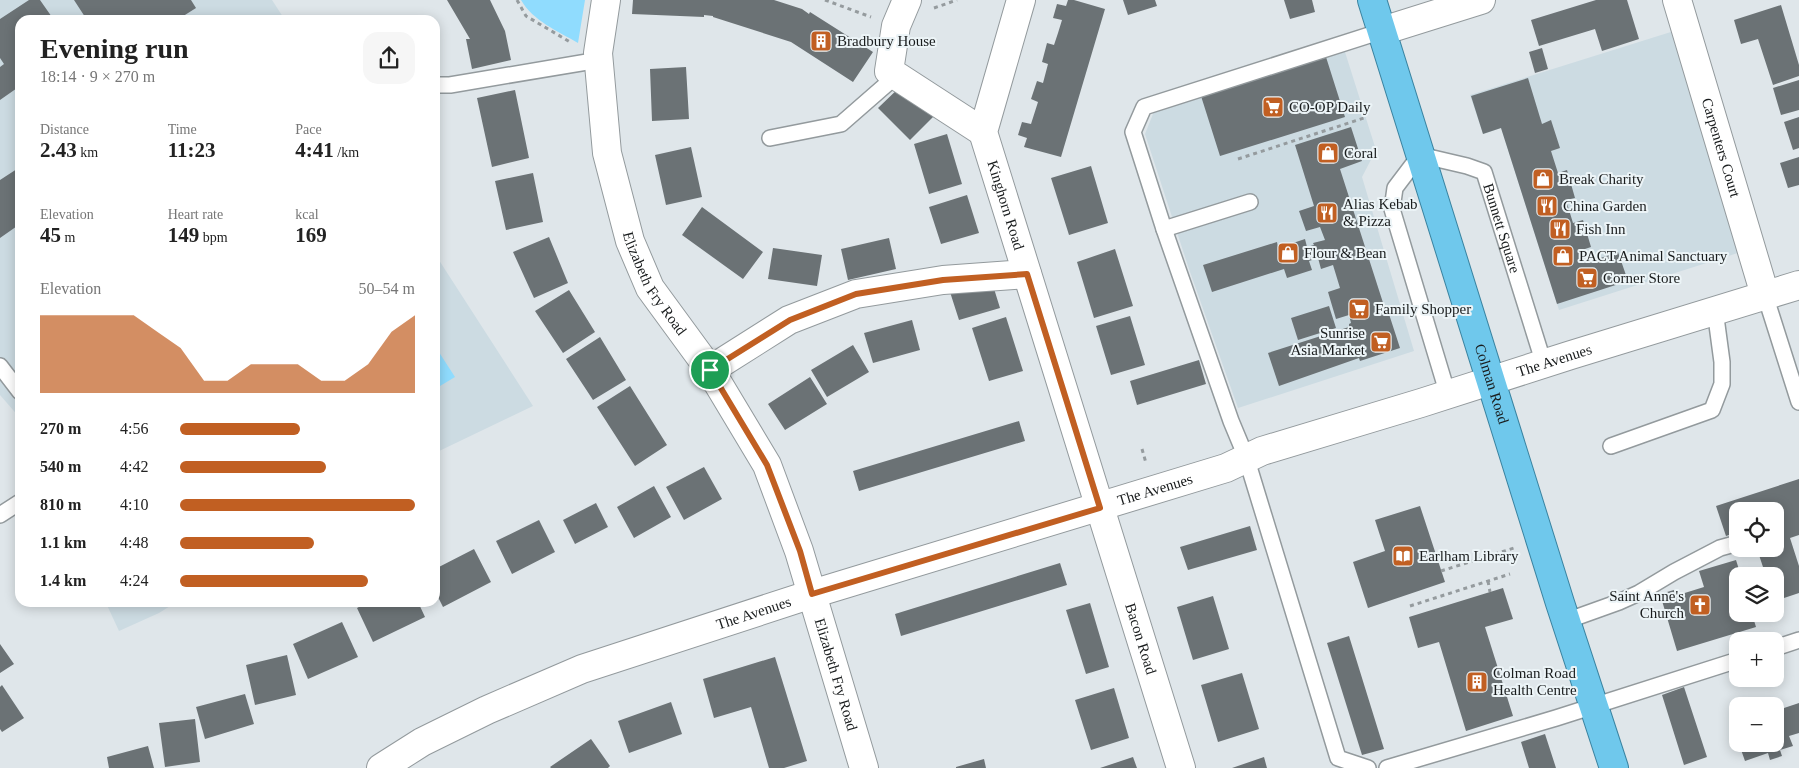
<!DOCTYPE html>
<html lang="en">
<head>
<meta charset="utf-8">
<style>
  :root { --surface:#fff; --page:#f6f6f6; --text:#222; --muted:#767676; --accent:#c15f22 }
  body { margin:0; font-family:"Times New Roman",serif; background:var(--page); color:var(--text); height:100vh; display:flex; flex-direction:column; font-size:19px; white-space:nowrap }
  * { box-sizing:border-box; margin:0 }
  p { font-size:16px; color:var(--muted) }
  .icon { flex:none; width:28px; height:28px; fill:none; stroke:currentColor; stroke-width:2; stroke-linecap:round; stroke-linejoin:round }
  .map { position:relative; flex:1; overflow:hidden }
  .panel { position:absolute; left:15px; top:15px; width:425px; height:592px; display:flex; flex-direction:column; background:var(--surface); border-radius:15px; box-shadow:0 2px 12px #0003 }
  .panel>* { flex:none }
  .controls { position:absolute; left:1729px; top:502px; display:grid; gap:10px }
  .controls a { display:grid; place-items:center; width:55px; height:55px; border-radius:10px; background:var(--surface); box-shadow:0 2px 12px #0003; font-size:25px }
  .pin { position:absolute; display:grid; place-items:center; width:42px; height:42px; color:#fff; margin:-21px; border:2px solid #fff; border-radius:50%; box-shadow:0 1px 5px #0007 }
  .round { display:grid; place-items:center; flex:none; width:52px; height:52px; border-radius:15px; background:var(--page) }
  .head { display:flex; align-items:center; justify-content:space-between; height:85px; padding:0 25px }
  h1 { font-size:28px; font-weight:700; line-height:38px }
  .stats { display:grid; grid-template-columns:repeat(3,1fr); gap:8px; height:85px; padding:5px 25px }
  .stats div { display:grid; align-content:center }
  .stats b { font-size:21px; font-weight:700 }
  .stats small { font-size:14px; font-weight:400 }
  .stats p { font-size:14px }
  .chart { height:140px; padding:10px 25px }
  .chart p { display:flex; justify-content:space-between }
  .chart svg { width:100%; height:90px; margin-top:5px; fill:var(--accent); opacity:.7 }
  ul { padding:0 25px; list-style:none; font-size:16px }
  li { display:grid; grid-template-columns:80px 60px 1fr; align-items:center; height:38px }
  li i { height:12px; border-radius:6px; background:var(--accent) }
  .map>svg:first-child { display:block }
  .built { fill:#ccdbe2 }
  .green { fill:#90dcfe }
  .building { fill:#6b7275 }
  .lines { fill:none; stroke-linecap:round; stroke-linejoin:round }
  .service-casing { stroke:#939a9d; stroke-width:18 }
  .minor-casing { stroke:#939a9d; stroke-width:30 }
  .trunk-casing { stroke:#3a83a0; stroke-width:30 }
  .path { stroke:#959b9e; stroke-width:3; stroke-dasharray:4 4; stroke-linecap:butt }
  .service { stroke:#fff; stroke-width:15 }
  .minor { stroke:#fff; stroke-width:28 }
  .trunk { stroke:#6fc8ec; stroke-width:28 }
  .route-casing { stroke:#fff; stroke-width:10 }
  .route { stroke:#c15f22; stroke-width:6 }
  .labels { text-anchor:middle; stroke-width:4; stroke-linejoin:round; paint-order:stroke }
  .poi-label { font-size:15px; fill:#191c1d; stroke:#ecf4f7; text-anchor:start }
  .street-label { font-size:15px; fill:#191c1d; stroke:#ecf4f7 }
</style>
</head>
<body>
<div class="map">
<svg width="1799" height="768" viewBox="0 0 1799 768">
  <rect width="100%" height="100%" fill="#dfe6ea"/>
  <path class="built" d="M0 0H272L285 20H20V418L0 395Z
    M1674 31 1744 251 1559 310 1501 128 1483 134 1470 95Z
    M1345 52 1376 150 1362 177 1414 351 1238 408 1189 269 1145 134 1155 109Z
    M435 254 533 406 435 453Z
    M106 603H175L159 613 119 631Z"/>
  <path class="green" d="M521 0H585L578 43C558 31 533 21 521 0Z
    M435 346 455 377 435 389Z"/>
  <path class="building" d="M29 0H40L54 20H20V86L0 100V67L4 64 0 58V19Z
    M74 0H191L196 8 177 20H87Z
    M447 0H490L505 31 511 60 472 69 466 39H470Z
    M633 0H774L802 9 809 14 810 12 873 52 853 82 791 42 713 17V16L704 15V17L632 14Z
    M1068 0H1074L1105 9 1061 157 1024 147 1027 138 1018 135 1022 122 1031 124 1038 102 1031 99 1037 81 1043 83 1048 64 1042 62 1047 43 1054 45 1058 33 1062 20 1053 18 1057 4 1066 6Z
    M1123 0H1155L1157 6 1128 15Z
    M1284 0H1312L1315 12 1290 19Z
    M1596 0H1627L1639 39 1602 51 1595 29 1539 46 1531 20Z
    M1781 5 1799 65V76L1773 85 1758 39 1741 44 1734 20Z
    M1542 48 1548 69 1535 73 1529 52Z
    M1326 57 1345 117 1220 156 1201 96Z
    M686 67 689 119 652 121 650 69Z
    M1528 78 1542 124 1551 120 1560 148 1551 151 1558 173 1567 170 1575 198 1566 200 1573 223 1583 220 1591 247 1582 250 1586 263 1618 252 1628 281 1557 304 1501 128 1483 134 1471 96Z
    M1799 80V110L1781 115 1773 88Z
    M903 84 934 116 910 140 878 108Z
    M515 90 529 158 492 167 477 98Z
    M1799 117V148L1793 150 1784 122Z
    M1351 127 1362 161 1340 169 1386 312 1388 311 1400 348 1360 361 1359 358 1279 386 1268 353 1349 327V324L1351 323 1349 315 1336 319 1328 292 1340 288 1333 265 1321 269 1318 258 1309 261 1312 270 1287 278 1284 269 1212 292 1203 265 1277 242 1278 248 1305 239 1307 247 1314 245 1313 243 1325 240 1320 227 1306 231 1299 211 1314 206 1295 145Z
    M947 134 962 184 929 194 914 144Z
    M691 147 702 197 666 205 655 155Z
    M1799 157V185L1788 188 1780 163Z
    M1091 166 1108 223 1069 235 1051 178Z
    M20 167V224L0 238V180Z
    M533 173 543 222 506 230 495 181Z
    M967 195 979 233 941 244 929 207Z
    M702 207 763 252 743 279 682 235Z
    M549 237 568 283 534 298 513 252Z
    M889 238 896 269 848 280 841 249Z
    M773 248 822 255 817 286 768 279Z
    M1115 249 1133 306 1094 318 1077 262Z
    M991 279 1000 308 959 320 950 292Z
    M569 290 595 332 563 353 535 311Z
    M1329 306 1336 328 1298 340 1291 318Z
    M1130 316 1145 365 1111 375 1096 326Z
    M1006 317 1023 371 989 381 972 328Z
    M912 320 920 350 873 363 864 333Z
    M600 337 626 380 593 400 566 359Z
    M853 345 869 372 827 397 811 370Z
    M1199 360 1206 384 1137 405 1130 381Z
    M810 377 827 404 785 430 768 404Z
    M630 386 667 445 635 466 597 407Z
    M1019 421 1025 441 859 491 853 471Z
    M704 467 722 499 684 520 666 487Z
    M1799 479V535L1790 538 1799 566V593L1775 601V576H1766L1757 549H1775V543L1778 542 1775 533V511H1738V532L1726 536 1716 506Z
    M654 486 671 517 634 538 617 507Z
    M596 503 608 527 575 544 563 520Z
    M1420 506 1445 582 1368 608 1353 562 1385 551 1375 520Z
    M539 520 555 552 512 574 496 541Z
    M1250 526 1257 550 1188 570 1180 547Z
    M474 549 491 582 443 607 435 591V569Z
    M1736 560 1741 576H1738V614H1752L1756 627 1677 651 1660 594 1674 590 1675 596 1704 587 1699 571Z
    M1060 563 1067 585 901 636 895 614Z
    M1503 588 1513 619 1485 627 1513 716 1466 731 1439 642 1418 648 1409 617Z
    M1213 596 1229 649 1193 660 1177 607Z
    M368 602H418L425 617 373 642 357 608Z
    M1090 603 1109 667 1086 674 1066 610Z
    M342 622 358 657 308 679 293 644Z
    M1349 636 1384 749 1362 755 1327 643Z
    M0 644 14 664 0 673Z
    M287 655 296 695 255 705 246 665Z
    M775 657 807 761 784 768H769L751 707 714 718 703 679Z
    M1242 673 1259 729 1218 742 1201 685Z
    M2 685 24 718 2 732 0 729V687Z
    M1684 687 1707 757 1684 765 1662 695Z
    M1114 688 1129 738 1091 750 1075 700Z
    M245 694 254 724 205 739 196 707Z
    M671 702 682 734 629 753 618 721Z
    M1799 703V733L1789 736 1793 746 1780 750 1782 756 1770 760 1768 753 1745 761 1739 744H1775V711Z
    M195 719 200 762 165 767 159 723Z
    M1545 734 1556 768H1529L1521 742Z
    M591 739 610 766 608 768H551L550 767Z
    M148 746 154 768H109L107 757Z
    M1133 757 1137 768H1100Z
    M1264 757 1267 768H1232Z
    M984 759 986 768H956V767Z"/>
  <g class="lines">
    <g class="service-casing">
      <g id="service">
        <path d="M435 85H450L599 60"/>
        <path d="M770 138 841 124 896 76"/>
        <path d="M1164 229 1250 202"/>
        <path d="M1765 295 1799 402"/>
        <path d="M0 366 20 392"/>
        <path id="s1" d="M1448 395 1392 209 1395 188 1420 155 1467 166 1484 172 1544 364"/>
        <path d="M1611 446 1712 410 1722 384V362L1715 310"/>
        <path d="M0 515 20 502"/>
        <path d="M1566 621 1619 602 1639 593 1674 572 1720 548 1738 543"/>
        <path d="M1775 648 1799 640"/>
        <path d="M1368 768 1338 758 1246 457 1231 421 1164 229 1133 132 1144 107 1382 31"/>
        <path d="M1387 768 1556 718 1738 660"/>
      </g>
    </g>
    <g class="minor-casing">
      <g id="minor">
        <path id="s2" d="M606 0 598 53 607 153 630 241 650 288 710 370 767 465 799 551 864 768"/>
        <path d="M907 0 896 26 889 71 983 132"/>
        <path id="s3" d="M1021 0 983 132 1181 768"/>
        <path id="s4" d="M1677 0 1765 295"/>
        <path d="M1382 31 1481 0"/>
        <path d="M710 370 789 320 856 294 943 280 1027 274"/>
        <path id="s5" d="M381 768 422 742 487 710 582 669 812 594 1226 468 1262 451 1421 403 1571 355 1799 285"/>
      </g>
    </g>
    <g class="trunk-casing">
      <g id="trunk">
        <path id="s6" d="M1372 0 1560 603 1614 768"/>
      </g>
    </g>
    <path class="path" d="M517 0 526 16 570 42
      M825 0 871 17
      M934 8 957 0
      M1238 159 1367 117
      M1142 449 1146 463
      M1441 571 1514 548
      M1488 581 1490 592
      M1410 606 1510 574"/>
    <use href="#service" class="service"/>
    <use href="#minor" class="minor"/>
    <use href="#trunk" class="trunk"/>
  </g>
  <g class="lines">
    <g class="route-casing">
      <path id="route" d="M1027 274 1100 508 812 594 800 551 767 465 710 370 790 320 856 294 943 280Z"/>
    </g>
    <use href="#route" class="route"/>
  </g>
  <defs>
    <g id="building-square" transform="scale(1.125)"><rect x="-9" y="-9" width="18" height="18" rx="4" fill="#c15f22" stroke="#ecf4f7"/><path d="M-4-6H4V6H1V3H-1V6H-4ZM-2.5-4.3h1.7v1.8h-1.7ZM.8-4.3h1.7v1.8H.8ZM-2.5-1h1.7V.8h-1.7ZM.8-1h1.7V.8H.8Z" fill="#fff"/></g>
    <g id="supermarket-square" transform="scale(1.125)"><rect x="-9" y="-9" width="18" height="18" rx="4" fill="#c15f22" stroke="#ecf4f7"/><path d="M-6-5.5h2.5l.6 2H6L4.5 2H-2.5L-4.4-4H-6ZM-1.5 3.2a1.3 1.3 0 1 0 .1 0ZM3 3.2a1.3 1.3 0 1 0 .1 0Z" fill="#fff"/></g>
    <g id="shop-square" transform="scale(1.125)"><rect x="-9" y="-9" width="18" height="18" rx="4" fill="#c15f22" stroke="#ecf4f7"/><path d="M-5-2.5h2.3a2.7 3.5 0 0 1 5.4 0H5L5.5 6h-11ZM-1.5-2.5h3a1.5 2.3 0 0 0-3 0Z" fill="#fff"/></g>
    <g id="restaurant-square" transform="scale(1.125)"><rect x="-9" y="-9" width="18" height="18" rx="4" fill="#c15f22" stroke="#ecf4f7"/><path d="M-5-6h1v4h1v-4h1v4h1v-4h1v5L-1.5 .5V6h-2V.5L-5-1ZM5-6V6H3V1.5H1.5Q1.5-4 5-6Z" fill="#fff"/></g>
    <g id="library-square" transform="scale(1.125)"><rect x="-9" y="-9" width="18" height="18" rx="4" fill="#c15f22" stroke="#ecf4f7"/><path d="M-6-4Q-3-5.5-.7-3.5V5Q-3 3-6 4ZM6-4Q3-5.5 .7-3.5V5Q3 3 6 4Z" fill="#fff"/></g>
    <g id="church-square" transform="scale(1.125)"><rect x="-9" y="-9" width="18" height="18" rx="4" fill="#c15f22" stroke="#ecf4f7"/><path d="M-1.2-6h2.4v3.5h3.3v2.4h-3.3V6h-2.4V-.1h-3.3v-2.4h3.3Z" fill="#fff"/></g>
  </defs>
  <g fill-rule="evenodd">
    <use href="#building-square" x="821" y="41"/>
    <use href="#supermarket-square" x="1273" y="107"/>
    <use href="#shop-square" x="1328" y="153"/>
    <use href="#shop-square" x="1543" y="179"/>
    <use href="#restaurant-square" x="1547" y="206"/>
    <use href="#restaurant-square" x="1327" y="213"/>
    <use href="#restaurant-square" x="1560" y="229"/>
    <use href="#shop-square" x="1288" y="253"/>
    <use href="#shop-square" x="1563" y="256"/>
    <use href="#supermarket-square" x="1587" y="278"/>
    <use href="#supermarket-square" x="1359" y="309"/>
    <use href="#supermarket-square" x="1381" y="342"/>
    <use href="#library-square" x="1403" y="556"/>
    <use href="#church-square" x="1700" y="605"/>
    <use href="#building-square" x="1477" y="682"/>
  </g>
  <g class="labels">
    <g class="poi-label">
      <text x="837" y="46">Bradbury House</text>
      <text x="1289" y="112">CO-OP Daily</text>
      <text x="1344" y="158">Coral</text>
      <text x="1559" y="184">Break Charity</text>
      <text x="1343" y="209">Alias Kebab<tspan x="1343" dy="17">&amp; Pizza</tspan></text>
      <text x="1563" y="211">China Garden</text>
      <text x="1576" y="234">Fish Inn</text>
      <text x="1304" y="258">Flour &amp; Bean</text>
      <text x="1579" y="261">PACT Animal Sanctuary</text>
      <text x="1603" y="283">Corner Store</text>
      <text x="1375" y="314">Family Shopper</text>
      <text x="1365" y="338" text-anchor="end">Sunrise<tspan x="1365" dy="17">Asia Market</tspan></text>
      <text x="1419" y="561">Earlham Library</text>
      <text x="1684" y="601" text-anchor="end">Saint Anne's<tspan x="1684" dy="17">Church</tspan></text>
      <text x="1493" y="678">Colman Road<tspan x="1493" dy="17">Health Centre</tspan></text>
    </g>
    <g class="street-label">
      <text dy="5" stroke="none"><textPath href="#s4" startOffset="154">Carpenters Court</textPath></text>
      <text dy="5" stroke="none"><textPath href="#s3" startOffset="214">Kinghorn Road</textPath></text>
      <text dy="5" stroke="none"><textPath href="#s1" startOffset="382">Bunnett Square</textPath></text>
      <text dy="5" stroke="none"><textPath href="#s2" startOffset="294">Elizabeth Fry Road</textPath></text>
      <text dy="5" stroke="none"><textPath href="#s5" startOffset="1245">The Avenues</textPath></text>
      <text dy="5" stroke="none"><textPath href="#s6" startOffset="402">Colman Road</textPath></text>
      <text dy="5" stroke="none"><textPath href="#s5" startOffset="825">The Avenues</textPath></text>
      <text dy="5" stroke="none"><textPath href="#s5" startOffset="405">The Avenues</textPath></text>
      <text dy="5" stroke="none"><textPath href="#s3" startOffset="668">Bacon Road</textPath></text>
      <text dy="5" stroke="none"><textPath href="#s2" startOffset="729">Elizabeth Fry Road</textPath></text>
    </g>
  </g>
</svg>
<div class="controls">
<a><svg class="icon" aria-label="locate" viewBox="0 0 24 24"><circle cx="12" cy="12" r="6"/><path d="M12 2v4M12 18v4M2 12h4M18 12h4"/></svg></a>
<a><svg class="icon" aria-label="layers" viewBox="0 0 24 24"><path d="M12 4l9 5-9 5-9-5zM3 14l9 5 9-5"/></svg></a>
<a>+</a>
<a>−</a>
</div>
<div class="pin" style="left:710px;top:370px;background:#1e9e55"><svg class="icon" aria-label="arrive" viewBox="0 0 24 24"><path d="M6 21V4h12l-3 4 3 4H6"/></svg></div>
<section class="panel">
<div class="head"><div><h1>Evening run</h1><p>18:14 · 9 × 270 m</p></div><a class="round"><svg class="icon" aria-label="share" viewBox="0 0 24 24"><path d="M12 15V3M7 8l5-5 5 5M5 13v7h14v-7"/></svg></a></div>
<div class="stats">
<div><p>Distance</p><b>2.43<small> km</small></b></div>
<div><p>Time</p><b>11:23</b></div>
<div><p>Pace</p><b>4:41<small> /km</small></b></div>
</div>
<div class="stats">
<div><p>Elevation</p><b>45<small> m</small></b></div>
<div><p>Heart rate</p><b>149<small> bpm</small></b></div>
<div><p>kcal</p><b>169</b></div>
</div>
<div class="chart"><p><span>Elevation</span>50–54 m</p>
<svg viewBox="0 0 160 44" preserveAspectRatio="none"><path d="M0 44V6L10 6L20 6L30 6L40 6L50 14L60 22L70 38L80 38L90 30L100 30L110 30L120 38L130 38L140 30L150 14L160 6V44z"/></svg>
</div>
<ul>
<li><b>270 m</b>4:56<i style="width:51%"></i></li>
<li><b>540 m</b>4:42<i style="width:62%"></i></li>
<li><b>810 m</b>4:10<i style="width:100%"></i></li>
<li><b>1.1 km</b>4:48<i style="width:57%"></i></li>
<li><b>1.4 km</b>4:24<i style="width:80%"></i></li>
</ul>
</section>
</div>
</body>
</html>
